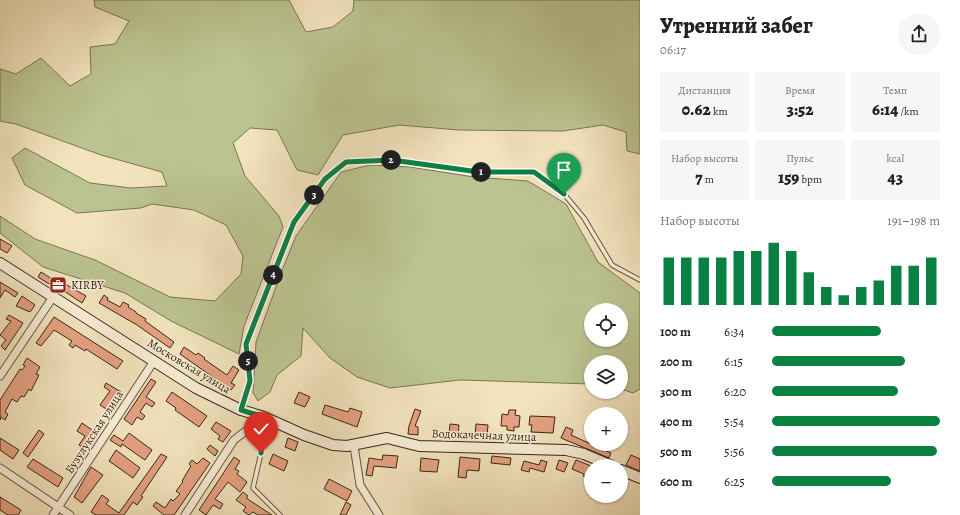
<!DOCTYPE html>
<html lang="ru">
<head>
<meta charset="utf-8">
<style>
  :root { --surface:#fff; --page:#f6f6f6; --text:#222; --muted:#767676; --accent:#0b8043 }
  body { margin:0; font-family:Alegreya,serif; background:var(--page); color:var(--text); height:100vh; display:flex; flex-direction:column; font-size:15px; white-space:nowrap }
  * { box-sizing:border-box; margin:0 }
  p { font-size:13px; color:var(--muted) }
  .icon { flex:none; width:22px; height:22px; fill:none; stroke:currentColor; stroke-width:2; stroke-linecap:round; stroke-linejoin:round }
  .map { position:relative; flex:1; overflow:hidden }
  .drawer { display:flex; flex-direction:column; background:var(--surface); width:320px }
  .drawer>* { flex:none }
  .buttons { position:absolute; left:584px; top:303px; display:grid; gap:8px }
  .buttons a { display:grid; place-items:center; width:44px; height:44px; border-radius:50%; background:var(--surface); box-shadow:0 1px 3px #0004; font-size:20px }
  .pin { position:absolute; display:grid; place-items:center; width:34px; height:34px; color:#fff; margin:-41px -17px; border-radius:50% 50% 50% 0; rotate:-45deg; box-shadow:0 0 4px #0007 }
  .pin .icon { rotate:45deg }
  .km { position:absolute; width:20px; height:20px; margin:-10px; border-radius:50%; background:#222; color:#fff; font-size:11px; line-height:20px; text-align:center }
  .round { display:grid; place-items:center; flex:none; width:42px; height:42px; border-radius:21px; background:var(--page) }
  .overview { display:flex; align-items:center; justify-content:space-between; height:68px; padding:0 20px }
  h1 { font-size:22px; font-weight:800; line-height:30px }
  .figures { display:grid; grid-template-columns:repeat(3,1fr); gap:6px; height:68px; padding:4px 20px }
  .figures div { display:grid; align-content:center; border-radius:0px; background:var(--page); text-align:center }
  .figures b { font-size:17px; font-weight:800 }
  .figures small { font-size:11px; font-weight:400 }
  .figures p { font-size:11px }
  .chart { height:112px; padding:8px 20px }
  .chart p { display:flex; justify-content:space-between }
  .chart svg { width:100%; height:72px; margin-top:4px; stroke:var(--accent); stroke-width:6 }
  ul { padding:0 20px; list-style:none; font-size:13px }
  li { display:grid; grid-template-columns:64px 48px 1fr; align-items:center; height:30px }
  li i { height:10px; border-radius:5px; background:var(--accent) }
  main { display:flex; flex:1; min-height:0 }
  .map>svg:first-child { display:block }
  .green { fill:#bbc491; stroke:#7a7654; fill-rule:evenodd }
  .building { fill:#e5a181; stroke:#382717 }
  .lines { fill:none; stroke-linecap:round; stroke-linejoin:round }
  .lane-casing { stroke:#665641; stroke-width:5.5 }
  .street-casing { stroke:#665641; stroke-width:9 }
  .secondary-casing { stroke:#382717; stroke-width:12 }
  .lane { stroke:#f7edd5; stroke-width:3.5 }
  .street { stroke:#f7edd5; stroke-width:7 }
  .secondary { stroke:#f7edd5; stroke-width:10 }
  .route-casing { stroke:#fff; stroke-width:8 }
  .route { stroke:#0b8043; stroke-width:5 }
  .labels { text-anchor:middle; stroke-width:3; stroke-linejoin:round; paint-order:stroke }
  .poi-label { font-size:12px; fill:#382717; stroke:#f7edd5; text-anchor:start }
  .street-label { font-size:12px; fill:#382717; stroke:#f7edd5 }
</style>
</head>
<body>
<main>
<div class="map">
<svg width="640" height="515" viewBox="0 0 640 515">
  <rect width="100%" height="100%" fill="#f2e3be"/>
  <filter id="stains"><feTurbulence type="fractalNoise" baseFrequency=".005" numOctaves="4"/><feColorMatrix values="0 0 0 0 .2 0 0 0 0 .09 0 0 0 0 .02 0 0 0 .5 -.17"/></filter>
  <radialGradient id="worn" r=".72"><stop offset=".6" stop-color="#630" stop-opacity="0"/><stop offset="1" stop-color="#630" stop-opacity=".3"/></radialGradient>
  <path class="green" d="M94 0H289L306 32 333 27 353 11 354 0H640V154L627 151 626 132 603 125 563 131 459 130 399 125 343 135 318 175 297 170 277 130 250 128 233 143 245 176 279 216 283 227 244 326 239 354 171 321 125 293 43 267 0 233V216L35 239 95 260 170 297 215 301 241 274 243 256 226 225 194 210 152 204 141 208 77 213 25 185 12 158 25 148 90 183 131 188 167 186 162 172 101 155 16 124 0 121V69L16 74 41 58 70 86 91 74 90 47 115 44 129 21 95 7Z
    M370 165 410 167 474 177 528 181 566 204 598 262 640 293V389L633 393 621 389V362H591V384L460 380 390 388 357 377 330 358 303 328 301 356 277 375 270 392 258 401 253 393 256 342 281 273 296 236 341 172ZM591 310H621V340H591Z"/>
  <path class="building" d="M0 239 12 246 7 253 0 249Z
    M41 272 52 279 49 284 38 277Z
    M58 280 86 296 82 303 55 285Z
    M0 282 18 293 15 297 5 290 0 298Z
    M104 295 108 298 107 300 120 307 123 302 129 305 128 307 136 312V313L146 319 145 321 174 342 170 348 137 325 99 303Z
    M22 296 35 305 30 312 16 306Z
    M9 315 23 323 5 350 1 346 6 340 0 335 11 321 6 319Z
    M54 317 123 361 117 369 86 349 85 351 75 345 73 348 69 345 72 341 54 330 41 346 36 343Z
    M184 347 196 355 198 353 205 358 204 359 227 375 233 366 239 370 231 383 235 385 231 390 180 354Z
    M27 358 40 367 36 374 39 375 31 391 29 389 24 397 21 396 17 402 12 399 5 412 8 414 5 420 1 417 0 420V400L20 369 22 370 25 366 23 365Z
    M151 379 156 382 146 397 155 403 152 407 146 403 140 412 145 416 142 420 137 417 132 425 124 419Z
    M106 383 121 392 108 410 100 405 110 391 104 387Z
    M172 392 207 416 199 427 175 410 176 408 166 401Z
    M299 392 310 397 305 407 294 403Z
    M325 405 348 412 350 408 362 412 357 427 322 414Z
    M415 409 421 411 415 426 418 427V435L408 434 409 426Z
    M509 410H516L515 415 520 416 519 427H514V431L507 430V426H501L502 414 508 415Z
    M530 416 555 417 553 433 531 432 532 425H529Z
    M216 422 231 431 223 442 218 439 220 436 211 429Z
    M82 423 95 432 84 448 79 445 85 436 77 431Z
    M450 424 459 425 458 436 449 435Z
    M476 424 488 425 487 436 475 435Z
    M566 427 573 430 571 435 611 453 609 458 561 438Z
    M39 430 44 434 28 457 23 453Z
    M129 433 152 450 145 460 122 444 121 447 110 440 114 435 123 441Z
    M0 438 19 450 13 459 0 450Z
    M288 438 298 442 295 451 285 447Z
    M210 445 218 451 215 456 207 449Z
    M116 450 140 468 133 478 109 461Z
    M161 454 167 457 141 496 143 497 137 505 133 502 124 515H96L91 512 102 495 109 500 106 504 119 513Z
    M273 454 288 461 284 471 269 464Z
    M383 455 398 456 396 468 374 466 372 476 366 475 369 458 382 460Z
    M631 455 640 459V471L626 465Z
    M492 456 511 458 510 465 491 463Z
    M234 457 240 461 235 469 239 471 237 474 247 482 240 492 228 482 215 499 223 504 220 509 213 505 206 515 199 510Z
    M460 457 480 459 479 471 467 470 466 478 458 477Z
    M203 458 210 463 174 515H164L153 506 156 502 165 508 171 499 173 501 180 494 176 491 183 482 182 481 191 466 189 464 192 460 197 464Z
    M421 458 439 460 437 472 420 471Z
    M33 459 63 478 58 487 27 467Z
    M541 460 547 462 544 472 530 468 529 472 521 470 524 461 539 465Z
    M559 460 568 463 564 472 556 469Z
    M576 460 591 466V473L588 478 583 476 584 474 572 469Z
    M91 467 103 475 82 503 74 497Z
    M329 479 352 491 347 501 324 489Z
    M243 492 248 496 246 498 272 515H258L253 512 249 515 243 511 246 507 236 500Z
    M0 497 21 510 18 515H8L0 510Z
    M346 502 351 505 346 515H340Z"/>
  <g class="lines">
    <g class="lane-casing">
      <path id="lane" d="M241 409 250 381 247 344 294 222 325 179 346 162 392 160 479 172H533L564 194 584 218 612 265 640 280
        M264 418 261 453 253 488 280 515"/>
    </g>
    <g class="street-casing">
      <path id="street" d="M0 376 53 297
        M354 446 360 485 379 515
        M0 468 70 515
        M53 515 154 361
        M185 515 234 440 264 417"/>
    </g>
    <g class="secondary-casing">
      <path id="secondary" d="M0 263 196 388 241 410 264 417 304 435 333 445 347 446 387 438 419 446 566 450 584 454 612 466
        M621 470 640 478"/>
    </g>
    <use href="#lane" class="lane"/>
    <use href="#street" class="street"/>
    <use href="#secondary" class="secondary"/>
  </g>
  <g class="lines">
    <g class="route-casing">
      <path id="route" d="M261 453 264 417 241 410 250 381 246 344 294 222 325 179 346 162 392 160 479 172H534L564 194"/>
    </g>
    <use href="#route" class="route"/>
  </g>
  <defs>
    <g id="office-square" transform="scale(0.9)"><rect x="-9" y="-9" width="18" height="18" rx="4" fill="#8f2418" stroke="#f7edd5"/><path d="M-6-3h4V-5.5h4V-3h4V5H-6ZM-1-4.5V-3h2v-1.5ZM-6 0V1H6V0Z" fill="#fff"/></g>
  </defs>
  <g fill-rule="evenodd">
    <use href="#office-square" x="58" y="285"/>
  </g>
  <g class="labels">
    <g class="poi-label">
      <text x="71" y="289">KIRBY</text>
    </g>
    <g class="street-label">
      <text transform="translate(189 366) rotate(31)" y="4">Московская улица</text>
      <text transform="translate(94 432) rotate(-57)" y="4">Бузулукская улица</text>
      <text transform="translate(484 435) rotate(2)" y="4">Водокачечная улица</text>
    </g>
  </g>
  <rect width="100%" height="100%" filter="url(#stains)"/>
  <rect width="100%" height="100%" fill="url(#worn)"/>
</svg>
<div class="buttons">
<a><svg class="icon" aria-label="locate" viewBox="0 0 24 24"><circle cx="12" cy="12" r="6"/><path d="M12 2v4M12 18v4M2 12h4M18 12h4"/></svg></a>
<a><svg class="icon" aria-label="layers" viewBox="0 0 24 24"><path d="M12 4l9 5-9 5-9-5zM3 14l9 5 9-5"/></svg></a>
<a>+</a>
<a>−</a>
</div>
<div class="pin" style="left:564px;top:194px;background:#1e9e55"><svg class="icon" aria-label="arrive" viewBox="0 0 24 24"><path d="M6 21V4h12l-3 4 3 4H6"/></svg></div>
<div class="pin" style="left:261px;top:453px;background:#d93025"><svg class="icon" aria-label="check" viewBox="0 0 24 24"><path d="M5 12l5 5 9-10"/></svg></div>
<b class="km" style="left:481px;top:172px">1</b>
<b class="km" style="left:391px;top:160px">2</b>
<b class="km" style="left:314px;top:195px">3</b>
<b class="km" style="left:273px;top:275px">4</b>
<b class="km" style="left:248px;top:361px">5</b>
</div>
<section class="drawer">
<div class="overview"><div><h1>Утренний забег</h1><p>06:17</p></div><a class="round"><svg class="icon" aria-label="share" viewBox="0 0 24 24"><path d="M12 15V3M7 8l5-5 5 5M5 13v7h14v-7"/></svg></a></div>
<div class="figures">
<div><p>Дистанция</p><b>0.62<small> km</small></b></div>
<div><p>Время</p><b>3:52</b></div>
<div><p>Темп</p><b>6:14<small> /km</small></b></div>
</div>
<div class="figures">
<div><p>Набор высоты</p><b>7<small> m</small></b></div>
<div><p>Пульс</p><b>159<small> bpm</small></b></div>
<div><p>kcal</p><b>43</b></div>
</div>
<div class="chart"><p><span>Набор высоты</span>191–198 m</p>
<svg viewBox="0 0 160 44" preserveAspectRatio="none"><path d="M5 44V15M15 44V15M25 44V15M35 44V15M45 44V11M55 44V11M65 44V6M75 44V11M85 44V24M95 44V33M105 44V38M115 44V33M125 44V29M135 44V20M145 44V20M155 44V15"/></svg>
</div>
<ul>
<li><b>100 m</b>6:34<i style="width:65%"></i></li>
<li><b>200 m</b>6:15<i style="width:79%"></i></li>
<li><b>300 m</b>6:20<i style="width:75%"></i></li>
<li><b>400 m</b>5:54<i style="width:100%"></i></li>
<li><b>500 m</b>5:56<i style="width:98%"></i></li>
<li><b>600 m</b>6:25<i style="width:71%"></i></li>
</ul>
</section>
</main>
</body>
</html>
